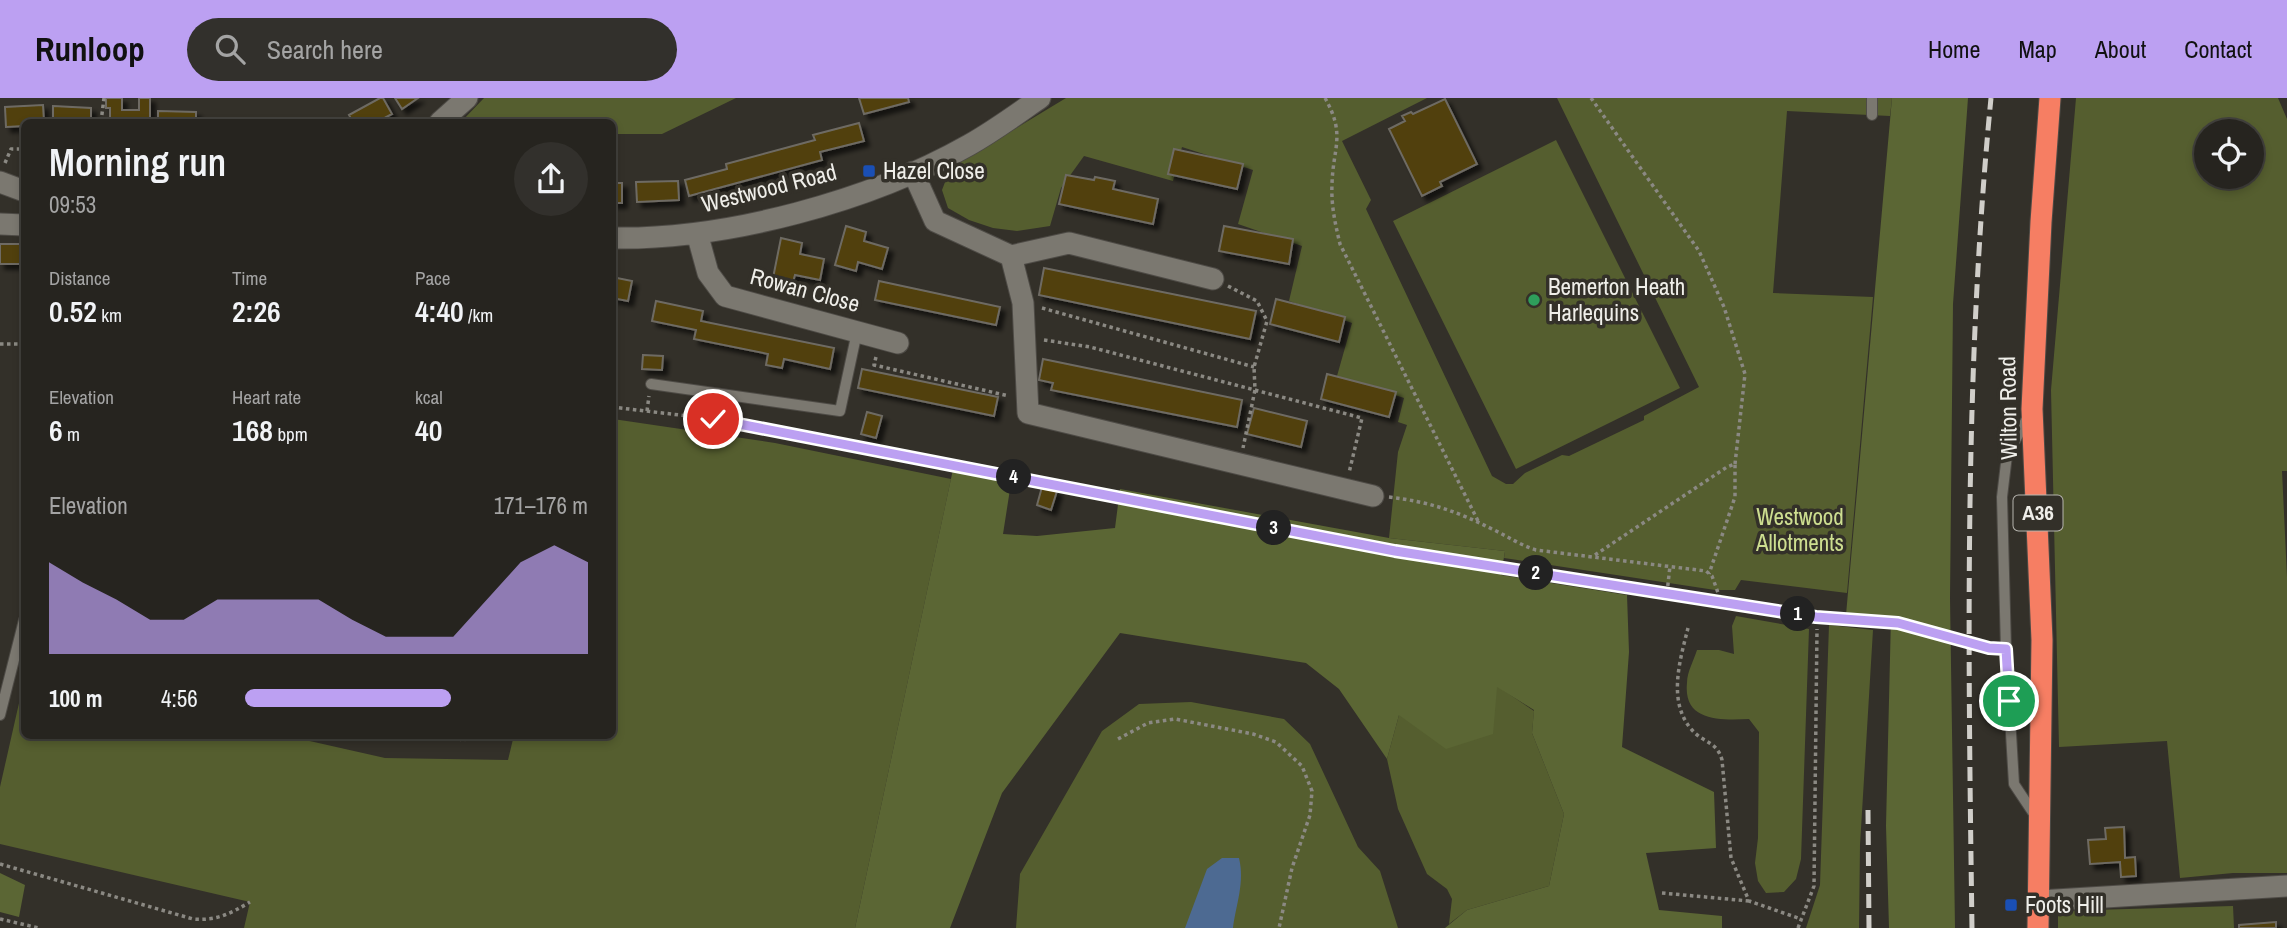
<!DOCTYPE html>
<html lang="en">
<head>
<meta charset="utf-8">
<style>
  :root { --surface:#26241f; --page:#32302c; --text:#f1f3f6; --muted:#a4a4a4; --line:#42413d; --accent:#bca0f2 }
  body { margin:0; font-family:"Archivo Narrow",sans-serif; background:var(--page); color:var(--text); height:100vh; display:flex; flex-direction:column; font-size:26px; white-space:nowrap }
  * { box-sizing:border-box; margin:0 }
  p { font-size:23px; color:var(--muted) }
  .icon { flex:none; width:38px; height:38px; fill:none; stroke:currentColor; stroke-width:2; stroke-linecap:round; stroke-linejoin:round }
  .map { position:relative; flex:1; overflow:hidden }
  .details { position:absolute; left:21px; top:21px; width:595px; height:620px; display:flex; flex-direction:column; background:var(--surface); border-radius:10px; box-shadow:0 4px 10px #0003,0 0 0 2px var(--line) }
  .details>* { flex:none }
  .tools { position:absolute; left:2194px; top:21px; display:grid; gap:14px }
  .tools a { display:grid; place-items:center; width:70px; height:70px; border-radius:50%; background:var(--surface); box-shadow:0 4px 10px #0003,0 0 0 2px var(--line); font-size:35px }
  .pin { position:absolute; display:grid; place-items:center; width:60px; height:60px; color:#fff; margin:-30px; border:4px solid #fff; border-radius:50%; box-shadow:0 2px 7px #0007 }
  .km { position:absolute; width:35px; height:35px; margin:-18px; border-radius:50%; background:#222; color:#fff; font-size:19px; line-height:35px; text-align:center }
  .round { display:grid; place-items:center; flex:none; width:74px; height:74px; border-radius:37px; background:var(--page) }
  .overview { display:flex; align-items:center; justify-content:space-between; height:119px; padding:0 28px }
  h1 { font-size:38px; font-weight:600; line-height:52px }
  .stats { display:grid; grid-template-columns:repeat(3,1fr); gap:10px; height:119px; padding:7px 28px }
  .stats div { display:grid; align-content:center }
  .stats b { font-size:30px; font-weight:600 }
  .stats small { font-size:19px; font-weight:400 }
  .stats p { font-size:19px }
  .chart { height:196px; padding:14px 28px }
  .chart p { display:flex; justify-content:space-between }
  .chart svg { width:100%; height:126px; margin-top:7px; fill:var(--accent); opacity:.7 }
  ul { padding:0 28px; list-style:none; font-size:23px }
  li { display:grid; grid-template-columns:112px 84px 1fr; align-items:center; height:52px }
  li i { height:18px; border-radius:9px; background:var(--accent) }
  header { display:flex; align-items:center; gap:42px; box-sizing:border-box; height:98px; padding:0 35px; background:var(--accent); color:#111 }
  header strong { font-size:33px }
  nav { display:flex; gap:38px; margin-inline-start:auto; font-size:24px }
  .search { width:490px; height:63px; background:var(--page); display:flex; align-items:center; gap:18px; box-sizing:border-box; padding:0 24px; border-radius:38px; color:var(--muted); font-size:26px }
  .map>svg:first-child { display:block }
  .green { fill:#555e2f; fill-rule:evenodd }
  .forest { fill:#5b6634 }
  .water { fill:#4d6a92 }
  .building { fill:#513f08; stroke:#6e6b63; stroke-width:2; filter:url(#shadow) }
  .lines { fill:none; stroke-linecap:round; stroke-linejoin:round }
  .lane-casing { stroke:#4e4b46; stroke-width:12 }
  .street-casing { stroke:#4e4b46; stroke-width:23 }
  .highway-casing { stroke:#4e4b46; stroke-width:23 }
  .path { stroke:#8b8983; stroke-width:3.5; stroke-dasharray:3.5 3.5; stroke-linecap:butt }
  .lane { stroke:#7b7870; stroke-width:10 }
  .street { stroke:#7b7870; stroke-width:21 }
  .highway { stroke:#f67e63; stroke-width:21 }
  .rail { stroke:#d0cec9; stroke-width:5; stroke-dasharray:14 7; stroke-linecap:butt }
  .lane-bridge-casing { stroke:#4e4b46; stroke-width:12; stroke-linecap:butt }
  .lane-bridge { stroke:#7b7870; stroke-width:10 }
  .route-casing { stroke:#fff; stroke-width:14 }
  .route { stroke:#bca0f2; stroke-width:9 }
  .transit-dot { fill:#1a4fb4; stroke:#333029; stroke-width:2.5 }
  .leisure-dot { fill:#2e9e5b; stroke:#333029; stroke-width:2.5 }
  .labels { text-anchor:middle; stroke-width:7; stroke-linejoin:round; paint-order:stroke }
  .shield { fill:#333029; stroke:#b7b5af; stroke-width:2 }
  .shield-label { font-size:21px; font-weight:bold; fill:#efeee9 }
  .poi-label { font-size:23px; fill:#efeee9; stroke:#333029; text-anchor:start }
  .street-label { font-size:23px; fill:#efeee9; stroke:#333029 }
  .park-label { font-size:23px; fill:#cdde90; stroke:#333029 }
</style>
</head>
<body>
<header>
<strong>Runloop</strong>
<div class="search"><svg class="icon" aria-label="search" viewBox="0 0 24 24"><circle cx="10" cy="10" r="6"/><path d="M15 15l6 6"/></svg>Search here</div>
<nav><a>Home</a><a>Map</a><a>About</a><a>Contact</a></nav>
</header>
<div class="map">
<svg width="2287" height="830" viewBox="0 0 2287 830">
  <defs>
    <filter id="shadow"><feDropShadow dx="5" dy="5" stdDeviation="2" flood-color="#0009"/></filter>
  </defs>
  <rect width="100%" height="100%" fill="#333029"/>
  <path class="green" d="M484 0H736L662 36H613L612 24H461Z
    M1066 0H1427L1342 43 1371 102 1366 111 1492 378 1506 386H1513L1525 375 1562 357 1569 358 1644 322V318L1699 289 1557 0H1892L1890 18 1787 13 1773 195 1873 199 1847 495 1741 482 1735 492H1715L1504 460 1505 453 1389 440 1398 354 1407 327 1398 324 1404 300 1337 278 1352 225 1289 203 1302 148 1238 126 1253 72 1182 49 1173 83 1084 58 1061 90 1050 128 1017 133 993 130 969 122 948 110 942 92 947 79 960 64Z
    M2076 0H2278L2287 21V373H2282L2287 479V775H2233L2180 780 2167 643 2059 649 2051 292ZM2207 33H2252V79H2207Z
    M1556 42 1680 290 1516 371 1393 123Z
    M613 321 775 345 951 381 855 830H244L250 804 0 746V689L24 583V637H283L385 660 508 662 514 637H612Z
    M1736 518 1809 531 1801 761 1796 781 1784 794 1766 795 1758 783 1755 765 1758 740 1759 634 1749 621C1721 622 1683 624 1687 585 1687 574 1694 562 1697 552H1719L1734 556 1732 528Z
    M1829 527 1873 532 1860 747 1859 830H1806L1820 787Z
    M1497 588 1534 613 1532 635 1564 716 1549 788 1467 812 1449 826 1452 801 1447 791 1427 776 1398 711 1387 661 1399 617Z
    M1191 604 1284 621 1310 646 1358 749 1380 773 1398 830H1016L1020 776 1102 633 1139 606Z
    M2233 808 2234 830H2058V813Z"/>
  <path class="forest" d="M1892 0H1968L1953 206 1950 500 1955 830H1889L1886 728 1891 518 1846 517Z
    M955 362 1013 372 1003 436 1037 438 1115 430 1120 391 1389 440 1505 453 1501 477 1627 497 1629 554 1622 649 1714 694 1716 750 1646 755 1659 812 1722 818V830H1445L1467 812 1549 788 1564 716 1532 635 1534 612 1497 589 1493 636 1446 651 1399 617 1387 661 1339 591 1306 565 1120 535 1002 695 950 830H855Z
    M0 775 25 787 19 819 0 814Z"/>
  <path class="water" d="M1222 760H1239C1245 785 1236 806 1233 830H1185L1207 771Z"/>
  <path class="building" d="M106 0H122V12H139V0H150V24H110V10H106Z
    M380 0H383L392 16 377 24H353L349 17Z
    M395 0H418L402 11Z
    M859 0H908L909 4 864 16Z
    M1445 1 1477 66 1440 84 1442 88 1422 98 1389 31 1405 23 1402 18 1411 14 1413 16Z
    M43 7 44 24H24V28L6 29 5 9Z
    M53 8 91 10V24H53Z
    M158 13 196 14V24H158Z
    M859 25 864 43 820 54 822 62 689 98 685 82 727 71 726 66 815 42 813 37Z
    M1174 51 1243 66 1237 91 1168 76Z
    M1066 77 1094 82 1095 79 1115 83 1113 91 1158 101 1153 126 1059 106Z
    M678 83 679 102 637 104 636 84Z
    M612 85H622V105H612Z
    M846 128 866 134 864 143 888 150 882 171 858 164 856 173 835 167Z
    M1224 128 1293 141 1289 166 1219 153Z
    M781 140 802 145 800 156 824 161 820 182 795 177 793 184 773 180Z
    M0 146H24V166H0Z
    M1044 170 1256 213 1250 241 1039 197Z
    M612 179 632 183 628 203 612 200Z
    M879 183 1000 209 996 227 875 202Z
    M1276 201 1345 219 1339 244 1270 226Z
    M656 203 703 213 701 223 834 250 830 271 784 261 782 270 766 267 768 256 694 241 696 232 652 223Z
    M643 257 663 258 662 272 642 271Z
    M1043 261 1242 302 1237 329 1051 292 1053 285 1039 282Z
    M862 271 998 299 994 318 858 290Z
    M1327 276 1396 294 1389 319 1321 301Z
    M1254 310 1307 323 1301 349 1247 336Z
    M867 314 882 318 876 340 861 336Z
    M1042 389 1057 393 1051 412 1037 407Z
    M2124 729 2125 760 2135 759 2136 778 2121 779 2120 764 2090 766 2088 742 2106 741 2105 730Z
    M2276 824V830H2239V827Z"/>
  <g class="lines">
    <g class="lane-casing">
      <path id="lane" d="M1872 0V17
        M651 286 840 313 857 234
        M2029 317 2007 357 2002 399 2006 551 2014 686 2036 719
        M1816 518 1856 523
        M0 617 24 522"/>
    </g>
    <g class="street-casing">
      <path id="street" d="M440 24 467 0
        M913 74 935 123 1011 158 1069 145 1213 181
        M0 84 24 93
        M0 126 24 127
        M697 135 708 175 725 198 898 245
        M612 140C727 142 870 103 969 47 994 33 1017 16 1040 0
        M1011 158 1023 205 1028 315 1373 398
        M2039 803 2287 788"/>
    </g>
    <g class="highway-casing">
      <path id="highway" d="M2038 830 2042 542 2032 311 2041 124 2050 0"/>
    </g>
    <path class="path" d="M1325 0C1346 37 1333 49 1332 86 1331 107 1335 125 1340 146L1479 425
      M1591 0 1699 153 1724 209 1745 276 1735 366
      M101 24 104 0
      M5 65 11 51H24
      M1228 188 1257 203 1267 223 1254 269 1255 292 1243 350
      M1042 210 1254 269
      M1044 242 1090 249 1362 320 1349 375
      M0 246H24
      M876 259 874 267 1009 298
      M612 309 713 321 1395 453 1804 517
      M647 313 649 298
      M1389 399C1430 404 1456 413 1492 431 1507 438 1520 447 1536 452L1706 473 1712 478 1721 503
      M1595 457 1727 369 1735 366V399L1709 476
      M1667 495 1670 468
      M1688 530C1680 562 1667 604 1692 632 1703 645 1717 643 1722 662L1731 760 1749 803 1801 821
      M444 637 463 642 476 637
      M1118 641 1148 625 1175 621 1253 636 1276 644 1302 668 1312 693 1310 717 1292 770 1279 830
      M0 766 193 821C216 823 230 816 250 804
      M1662 795 1749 803
      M0 821 39 830
      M1798 830 1814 788 1817 531"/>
    <use href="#lane" class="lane"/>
    <use href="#street" class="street"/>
    <use href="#highway" class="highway"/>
    <path class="rail" d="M1868 712 1869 830
      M1972 830C1968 553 1964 276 1991 0"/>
    <g class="lane-bridge-casing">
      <path id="lane-bridge" d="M1856 523 1898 525 1989 550"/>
    </g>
    <use href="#lane-bridge" class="lane-bridge"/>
  </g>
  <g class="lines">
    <g class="route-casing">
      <path id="route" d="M713 321 1395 453 1816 519 1898 525 1989 550 2006 551 2009 603"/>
    </g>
    <use href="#route" class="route"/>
  </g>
  <g class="transit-dot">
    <rect x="862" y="66" width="14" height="14" rx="3.5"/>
    <rect x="2004" y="800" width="14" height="14" rx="3.5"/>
  </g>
  <circle class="leisure-dot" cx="1534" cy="202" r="7"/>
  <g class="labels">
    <rect class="shield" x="2013.5" y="397.5" width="49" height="35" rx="5"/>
    <g class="shield-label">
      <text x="2038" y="422">A36</text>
    </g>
    <g class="poi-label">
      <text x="883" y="81">Hazel Close</text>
      <text x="1548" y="197">Bemerton Heath<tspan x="1548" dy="26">Harlequins</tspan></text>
      <text x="2025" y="815">Foots Hill</text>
    </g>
    <g class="street-label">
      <text transform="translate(769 90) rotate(-14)" y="8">Westwood Road</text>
      <text transform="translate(805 192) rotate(15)" y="8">Rowan Close</text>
      <text transform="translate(2008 310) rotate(-91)" y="8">Wilton Road</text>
    </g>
    <g class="park-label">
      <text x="1800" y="427">Westwood<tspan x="1800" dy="26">Allotments</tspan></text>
    </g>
  </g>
</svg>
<div class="tools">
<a><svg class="icon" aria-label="locate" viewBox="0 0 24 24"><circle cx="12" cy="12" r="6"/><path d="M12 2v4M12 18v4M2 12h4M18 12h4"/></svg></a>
</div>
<div class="pin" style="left:2009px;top:603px;background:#1e9e55"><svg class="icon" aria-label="arrive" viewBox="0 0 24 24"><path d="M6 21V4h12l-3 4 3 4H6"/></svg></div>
<div class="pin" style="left:713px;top:321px;background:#d93025"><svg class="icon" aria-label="check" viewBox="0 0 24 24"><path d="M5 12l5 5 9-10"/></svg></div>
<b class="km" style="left:1798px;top:516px">1</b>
<b class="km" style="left:1536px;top:475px">2</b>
<b class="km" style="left:1274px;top:430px">3</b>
<b class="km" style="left:1014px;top:379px">4</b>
<section class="details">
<div class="overview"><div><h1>Morning run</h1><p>09:53</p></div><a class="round"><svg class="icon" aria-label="share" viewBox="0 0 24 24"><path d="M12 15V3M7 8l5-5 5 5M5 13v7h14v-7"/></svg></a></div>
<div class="stats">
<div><p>Distance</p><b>0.52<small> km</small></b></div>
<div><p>Time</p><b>2:26</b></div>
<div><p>Pace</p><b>4:40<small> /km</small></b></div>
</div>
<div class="stats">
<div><p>Elevation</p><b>6<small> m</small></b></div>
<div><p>Heart rate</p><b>168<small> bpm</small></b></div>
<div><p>kcal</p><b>40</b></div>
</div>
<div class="chart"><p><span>Elevation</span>171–176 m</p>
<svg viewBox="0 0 160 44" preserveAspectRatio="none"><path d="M0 44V12L10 19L20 25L30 32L40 32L50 25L60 25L70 25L80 25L90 32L100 38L110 38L120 38L130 25L140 12L150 6L160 12V44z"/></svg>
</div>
<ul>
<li><b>100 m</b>4:56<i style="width:60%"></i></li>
</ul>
</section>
</div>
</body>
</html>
